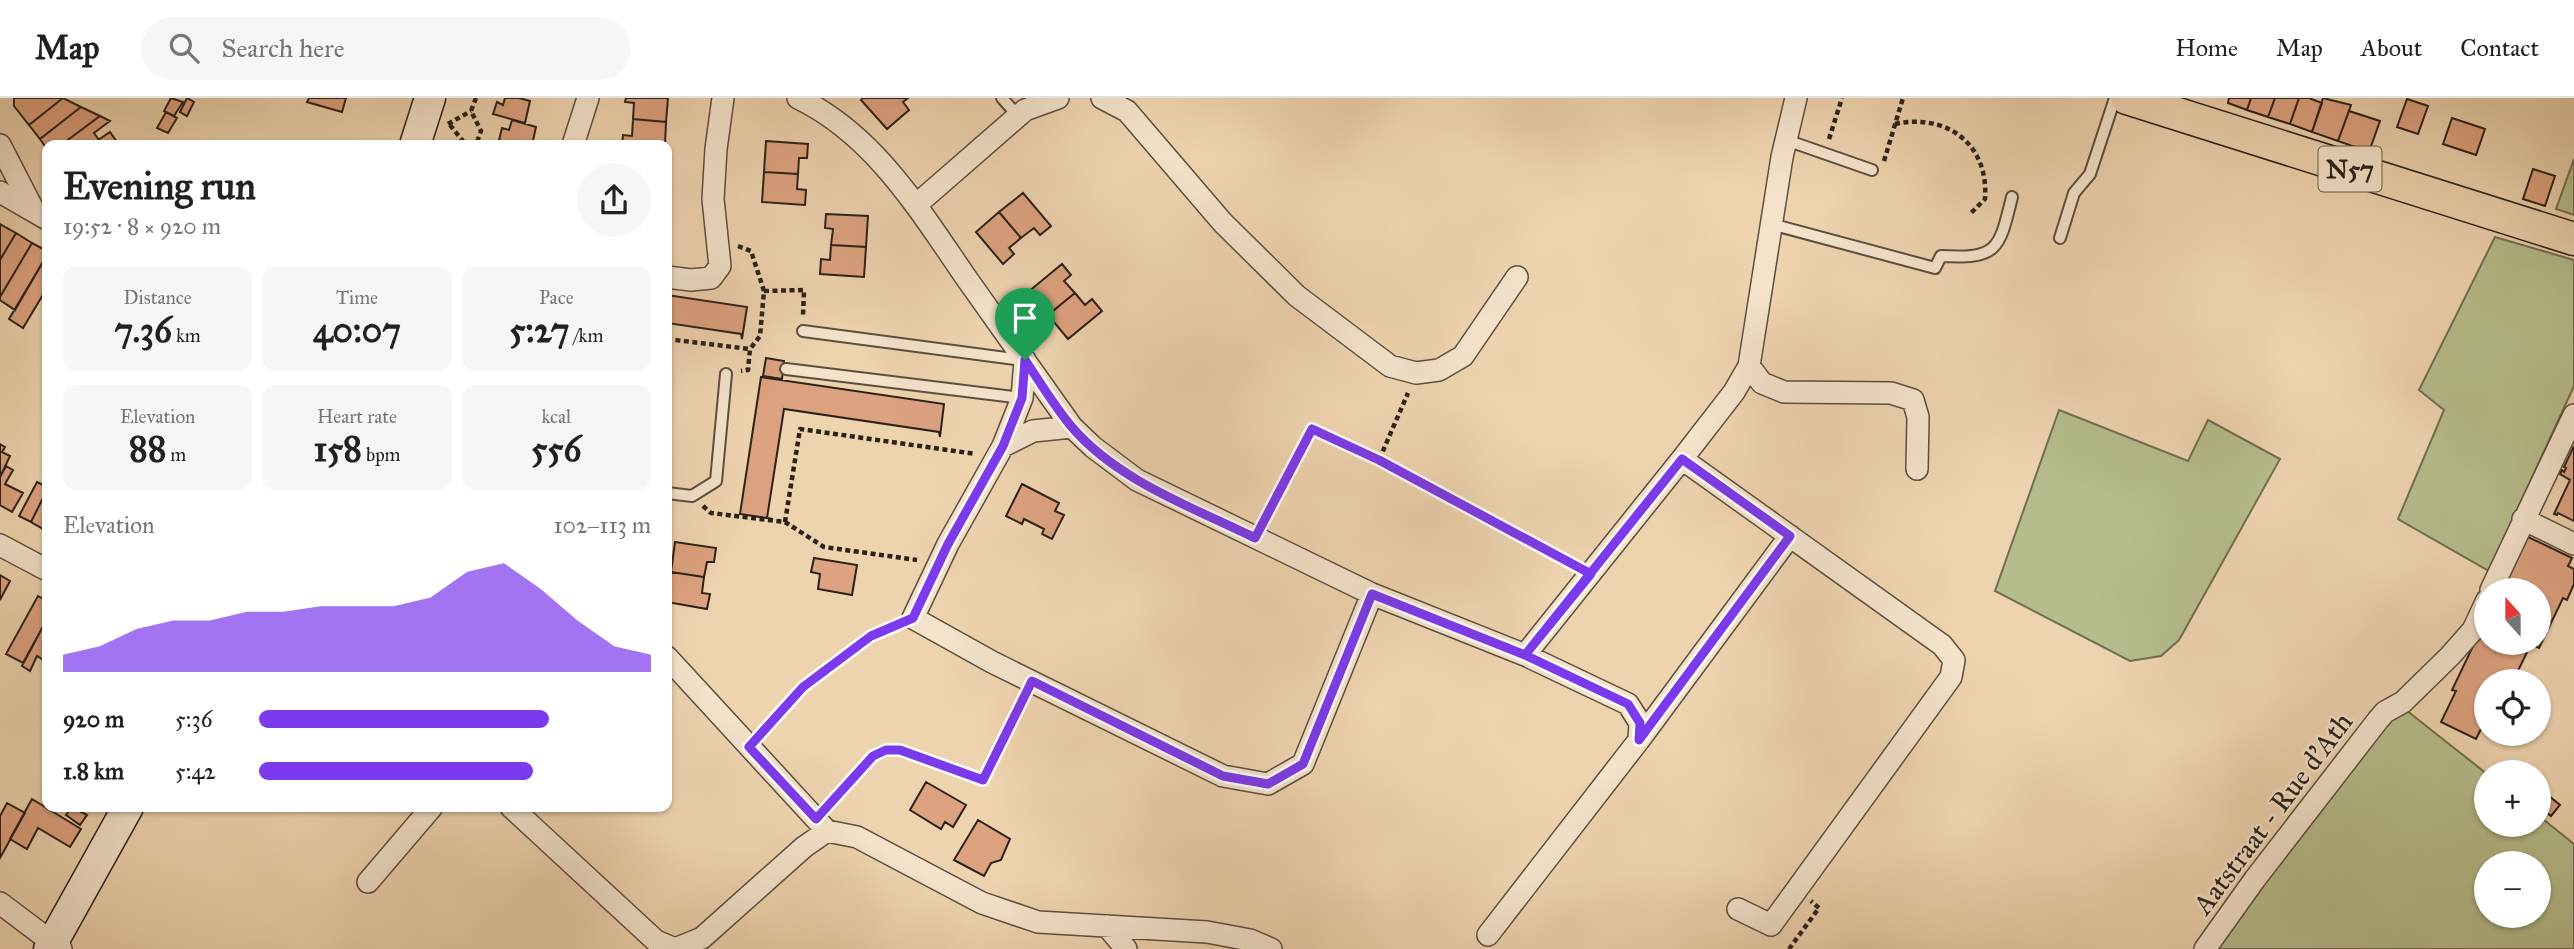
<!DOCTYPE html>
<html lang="en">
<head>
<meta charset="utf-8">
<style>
  :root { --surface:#fff; --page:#f6f6f6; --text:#202124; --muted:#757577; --line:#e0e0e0; --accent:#7c3aed }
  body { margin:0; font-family:"IM FELL Great Primer",serif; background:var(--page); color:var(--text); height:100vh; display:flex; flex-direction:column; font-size:26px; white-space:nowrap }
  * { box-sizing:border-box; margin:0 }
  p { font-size:23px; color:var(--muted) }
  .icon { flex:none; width:38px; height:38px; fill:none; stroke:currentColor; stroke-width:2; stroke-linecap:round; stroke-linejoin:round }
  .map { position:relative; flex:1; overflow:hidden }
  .side { position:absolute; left:42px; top:42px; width:630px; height:672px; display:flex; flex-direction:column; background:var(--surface); border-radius:14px; box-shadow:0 2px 5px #0004 }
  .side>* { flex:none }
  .needle { width:46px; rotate:339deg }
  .fabs { position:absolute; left:2474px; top:480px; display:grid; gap:14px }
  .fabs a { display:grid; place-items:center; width:77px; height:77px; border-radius:50%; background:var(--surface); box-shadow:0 2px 5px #0004; font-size:35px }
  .pin { position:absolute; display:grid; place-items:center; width:60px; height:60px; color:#fff; margin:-72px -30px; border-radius:50% 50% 50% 0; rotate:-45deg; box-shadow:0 0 7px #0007 }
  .pin .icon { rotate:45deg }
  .round { display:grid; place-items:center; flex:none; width:74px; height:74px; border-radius:37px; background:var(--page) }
  .overview { display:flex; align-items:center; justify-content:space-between; height:119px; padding:0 21px }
  h1 { font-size:38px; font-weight:700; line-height:52px }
  .figures { display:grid; grid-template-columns:repeat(3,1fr); gap:10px; height:119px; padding:7px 21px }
  .figures div { display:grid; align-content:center; border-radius:14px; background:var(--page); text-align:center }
  .figures b { font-size:35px; font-weight:700 }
  .figures small { font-size:19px; font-weight:400 }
  .figures p { font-size:19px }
  .chart { height:196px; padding:14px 21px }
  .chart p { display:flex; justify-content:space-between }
  .chart svg { width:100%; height:126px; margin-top:7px; fill:var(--accent); opacity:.7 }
  ul { padding:0 21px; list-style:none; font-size:23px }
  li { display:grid; grid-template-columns:112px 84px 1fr; align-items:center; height:52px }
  li i { height:18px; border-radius:9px; background:var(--accent) }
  header { display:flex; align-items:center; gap:42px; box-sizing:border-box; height:98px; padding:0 35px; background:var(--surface); border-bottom:2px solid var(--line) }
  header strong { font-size:33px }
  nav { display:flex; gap:38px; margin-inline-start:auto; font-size:24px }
  .search { width:490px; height:63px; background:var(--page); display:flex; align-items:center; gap:18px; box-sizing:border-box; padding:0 24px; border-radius:38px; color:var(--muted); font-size:26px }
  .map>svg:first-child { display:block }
  .green { fill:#b6bd8c; stroke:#716f52; stroke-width:2; fill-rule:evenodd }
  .building { fill:#dda27f; stroke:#2c2118; stroke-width:2 }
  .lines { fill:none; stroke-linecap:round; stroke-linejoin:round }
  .lane-casing { stroke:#5c4e3e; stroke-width:14 }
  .street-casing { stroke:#5c4e3e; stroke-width:24 }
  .secondary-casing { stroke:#2c2118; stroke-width:33 }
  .primary-casing { stroke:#2c2118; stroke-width:35 }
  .path { stroke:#2c2118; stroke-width:4.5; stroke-dasharray:5 3.5; stroke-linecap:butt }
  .lane { stroke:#f4e2cb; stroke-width:10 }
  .street { stroke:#f4e2cb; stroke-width:21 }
  .secondary { stroke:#f4e2cb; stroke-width:30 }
  .primary { stroke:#eed3af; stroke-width:32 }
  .route-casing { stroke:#fff; stroke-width:14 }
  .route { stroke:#7c3aed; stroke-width:9 }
  .labels { text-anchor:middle; stroke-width:5; stroke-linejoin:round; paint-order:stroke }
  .shield { fill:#f4e2cb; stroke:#685b4e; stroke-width:2 }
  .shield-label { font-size:26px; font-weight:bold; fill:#2c2118 }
  .street-label { font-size:28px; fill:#2c2118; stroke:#f4e2cb }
</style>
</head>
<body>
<header>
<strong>Map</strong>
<div class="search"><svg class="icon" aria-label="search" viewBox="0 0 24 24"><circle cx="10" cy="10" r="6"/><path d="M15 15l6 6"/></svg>Search here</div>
<nav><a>Home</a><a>Map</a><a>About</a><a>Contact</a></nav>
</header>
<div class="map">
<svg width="2574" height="851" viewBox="0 0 2574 851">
  <rect width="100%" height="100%" fill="#eed3af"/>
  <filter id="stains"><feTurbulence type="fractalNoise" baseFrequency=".00286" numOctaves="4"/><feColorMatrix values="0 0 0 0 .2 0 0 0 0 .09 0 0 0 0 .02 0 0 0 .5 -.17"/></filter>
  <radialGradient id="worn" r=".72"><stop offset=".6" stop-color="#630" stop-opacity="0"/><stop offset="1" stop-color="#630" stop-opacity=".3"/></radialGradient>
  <path class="green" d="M2574 61V117L2556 111Z
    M2495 139 2574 162V288L2489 473 2398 421 2444 312 2419 292Z
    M2059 312 2188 363 2208 322 2280 361 2179 542 2161 558 2130 563 1995 493Z
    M2406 612 2487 676V726H2539V718L2574 746V851H2213L2387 619ZM2487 765H2539V817H2487Z"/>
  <path class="building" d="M14 0H63L29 27 14 8Z
    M63 0 81 9 40 41 29 27Z
    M171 0 183 4 174 18 164 13Z
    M187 0 194 4 187 18 180 14Z
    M309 0H346L342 14 307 4Z
    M505 0H519L530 3 525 25 493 16 497 4 503 7Z
    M626 0H668L666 24 633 21 634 5 625 4Z
    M863 0H908L903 4 909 12 887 31 861 2Z
    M2229 0H2251L2247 12 2228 5Z
    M2251 0H2275L2268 19 2247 12Z
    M2275 0H2299L2290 26 2268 19Z
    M2299 0H2309L2322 5 2312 34 2290 26Z
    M2323 0 2351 7 2338 43 2312 34Z
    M2407 1 2428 8 2418 36 2397 29Z
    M81 9 100 18 61 47H47V51L40 41Z
    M2349 13 2380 23 2369 54 2338 43Z
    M166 14 177 20 168 35 157 30Z
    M100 18 110 23 94 35 99 42 91 47H61Z
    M2452 20 2485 31 2476 57 2443 46Z
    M633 21 666 24 665 47H622L623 37 632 38Z
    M512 22 536 29 532 47H515L499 42 502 30 509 32Z
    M110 34 117 44 112 47H91Z
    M766 43 808 46 807 60H799L798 76 764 74Z
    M2533 71 2555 78 2545 108 2523 101Z
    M764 74 798 76 797 91 806 92 805 107 762 104Z
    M1023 95 1051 128 1040 137 1034 130 1021 140 999 114Z
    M999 114 1021 140 1009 150 1014 156 1003 166 976 134Z
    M826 116 868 118 866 149 831 147 833 131 825 130Z
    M0 126 16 135 0 162Z
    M16 135 32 145 0 199V162Z
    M32 145 47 153V157L15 212 0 202V199Z
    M831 147 866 149 864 179 820 176 821 161 830 162Z
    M47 157V190L23 230 9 221Z
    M1062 166 1071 177 1064 183 1075 195 1048 217 1028 194Z
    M1075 195 1085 207 1092 201 1102 213 1068 241 1048 217Z
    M667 197 747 209 742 241 741 236 667 225Z
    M766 260 784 263 782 281 763 278Z
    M761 279 944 306 940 339 939 334 784 311 767 420 773 421 740 416Z
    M0 346 5 349 2 354 10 358 0 379Z
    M2574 348V423L2558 415 2557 417 2554 416 2570 382 2560 376 2562 372 2564 374 2566 370 2564 369Z
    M6 368 13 372 5 386 23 395 12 414 0 407V379Z
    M37 384 47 389V392L31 424 19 418Z
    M1022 386 1059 405 1055 413 1064 417 1052 441 1042 436 1044 431 1024 421 1022 426 1006 418Z
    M47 392V427L45 432 31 424Z
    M2526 438 2572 460 2568 468 2574 471V486L2567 502 2563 500 2539 550 2531 546 2513 583H2487V619L2476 641 2441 624 2456 593 2452 592 2487 519V544H2539V492H2500Z
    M675 444 716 450 714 464H707L704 479 671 474Z
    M814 460 857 467 852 497 818 491 820 476 811 474Z
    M671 474 704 479 702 495 710 496 707 511 667 504Z
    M0 477 10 483 0 502Z
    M38 498 47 503V521L23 565 6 556Z
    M47 521V559L45 563 37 558 30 573 22 568Z
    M926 684 966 707 953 729 945 724 941 731 910 712Z
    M2539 690 2560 707 2551 718 2539 709Z
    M32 701 81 731 70 749 38 730 27 751 10 741Z
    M7 705 25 715 0 760V718Z
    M72 709 87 717 80 727 66 717Z
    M978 722 1010 741 1001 762 991 765 984 778 954 762Z"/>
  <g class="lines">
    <g class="lane-casing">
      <path id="lane" d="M1002 0 1018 18
        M1786 42 1872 72
        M1771 126 1935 170 1941 158C1998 161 1999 152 2012 99
        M2060 140 2074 95 2090 76 2115 0
        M803 233 1022 262
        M786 271 1022 300
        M667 395 692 398 716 383 726 276"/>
    </g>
    <g class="street-casing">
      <path id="street" d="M798 0C875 37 920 113 967 181 1002 230 1037 280 1072 329L1093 349 1137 382 1372 496 1525 557 1628 606 1640 625 1639 642 1488 837
        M1102 0 1127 13 1223 125 1297 198 1390 268 1416 275 1439 272 1463 258 1517 179
        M0 47 34 113
        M573 47 588 0
        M0 94 47 121
        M916 107 1025 12 1058 0
        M667 179 691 182 711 180 720 168 713 101 716 51 723 0
        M1749 268 1762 285 1784 294 1891 295 1913 302 1918 319 1917 371
        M1072 329 1033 333 1003 348 948 446 913 520 992 564 1223 678 1268 686 1303 666 1372 496
        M1003 348 1022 300 1025 262
        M1682 361 1942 547 1954 562 1951 579 1771 827 1738 811
        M2523 421 2574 446
        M0 447 47 472
        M2491 492 2574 317
        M1525 557 1682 361 1734 294 1749 268 1782 59 1796 0
        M667 559 827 733
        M1639 642 1790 438
        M511 709 656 843 675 851 702 840 804 749 827 733 857 739 982 805 1038 824 1207 834 1250 842 1271 851
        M368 784 432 709
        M0 805 61 851
        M1107 828 1126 851
        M2205 851 2255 781 2378 622 2385 614 2403 604 2450 558 2473 532 2487 502"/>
    </g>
    <g class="secondary-casing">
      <path id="secondary" d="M415 47 430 0
        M49 851 128 709"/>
    </g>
    <g class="primary-casing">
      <path id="primary" d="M2127 0 2574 141"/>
    </g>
    <path class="path" d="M476 0 471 13 481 33 476 47
      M448 26 471 13
      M1895 26C1947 15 1989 46 1985 101L1969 117
      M450 27 466 47
      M1829 41 1842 0
      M1884 63 1903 0
      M738 148 751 153 764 193 760 238 750 251 748 272 741 273
      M764 193 804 192 803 217
      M667 241 750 251
      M1379 362 1572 466
      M703 408 711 415 785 424 824 449 917 462
      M1264 423 1312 331 1379 362 1408 295
      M785 424 800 331 976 356
      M764 633 803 589 871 538 895 528
      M829 708 873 658 886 652H900L983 682 1022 603
      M1789 851 1819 810 1811 803"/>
    <use href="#lane" class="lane"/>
    <use href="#street" class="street"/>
    <use href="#secondary" class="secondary"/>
    <use href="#primary" class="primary"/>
  </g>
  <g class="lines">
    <g class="route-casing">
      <path id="route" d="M1025 262 1022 300 1003 348 948 446 913 520 871 538 803 589 749 649 816 721 873 658 886 652H900L983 682 1032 583 1223 678 1268 686 1303 666 1372 496 1525 557 1682 361 1790 438 1639 642 1640 625 1628 606 1525 557 1591 476 1379 362 1312 331 1255 440C1194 410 1116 382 1071 328 1054 308 1040 284 1025 262"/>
    </g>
    <use href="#route" class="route"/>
  </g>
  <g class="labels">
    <rect class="shield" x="2318.5" y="48.5" width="63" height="45" rx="5"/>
    <g class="shield-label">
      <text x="2350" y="80">N57</text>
    </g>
    <g class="street-label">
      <text transform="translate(2272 715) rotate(-53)" y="10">Aatstraat - Rue d'Ath</text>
    </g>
  </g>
  <rect width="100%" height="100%" filter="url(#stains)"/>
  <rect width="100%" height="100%" fill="url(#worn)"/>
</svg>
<div class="fabs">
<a><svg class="needle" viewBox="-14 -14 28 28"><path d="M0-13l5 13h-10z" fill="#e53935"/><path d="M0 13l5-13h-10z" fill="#757577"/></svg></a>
<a><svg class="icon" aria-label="locate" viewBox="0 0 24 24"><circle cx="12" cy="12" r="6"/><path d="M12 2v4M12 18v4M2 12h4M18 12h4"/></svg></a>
<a>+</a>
<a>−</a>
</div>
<div class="pin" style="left:1025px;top:262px;background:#1e9e55"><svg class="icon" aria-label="arrive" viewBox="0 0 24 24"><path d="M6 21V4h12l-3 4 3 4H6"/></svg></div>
<section class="side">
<div class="overview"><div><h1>Evening run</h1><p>19:52 · 8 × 920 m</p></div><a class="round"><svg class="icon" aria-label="share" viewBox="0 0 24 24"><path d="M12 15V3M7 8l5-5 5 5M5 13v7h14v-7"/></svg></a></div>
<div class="figures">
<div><p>Distance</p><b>7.36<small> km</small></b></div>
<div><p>Time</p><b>40:07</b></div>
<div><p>Pace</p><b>5:27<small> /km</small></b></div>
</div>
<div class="figures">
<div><p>Elevation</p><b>88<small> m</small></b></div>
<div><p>Heart rate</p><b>158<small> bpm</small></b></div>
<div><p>kcal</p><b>556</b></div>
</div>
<div class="chart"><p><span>Elevation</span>102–113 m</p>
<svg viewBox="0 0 160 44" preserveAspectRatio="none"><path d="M0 44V38L10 35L20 29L30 26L40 26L50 23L60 23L70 21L80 21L90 21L100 18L110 9L120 6L130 15L140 26L150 35L160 38V44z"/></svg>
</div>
<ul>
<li><b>920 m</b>5:36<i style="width:74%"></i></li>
<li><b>1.8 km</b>5:42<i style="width:70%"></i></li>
</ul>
</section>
</div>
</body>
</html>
